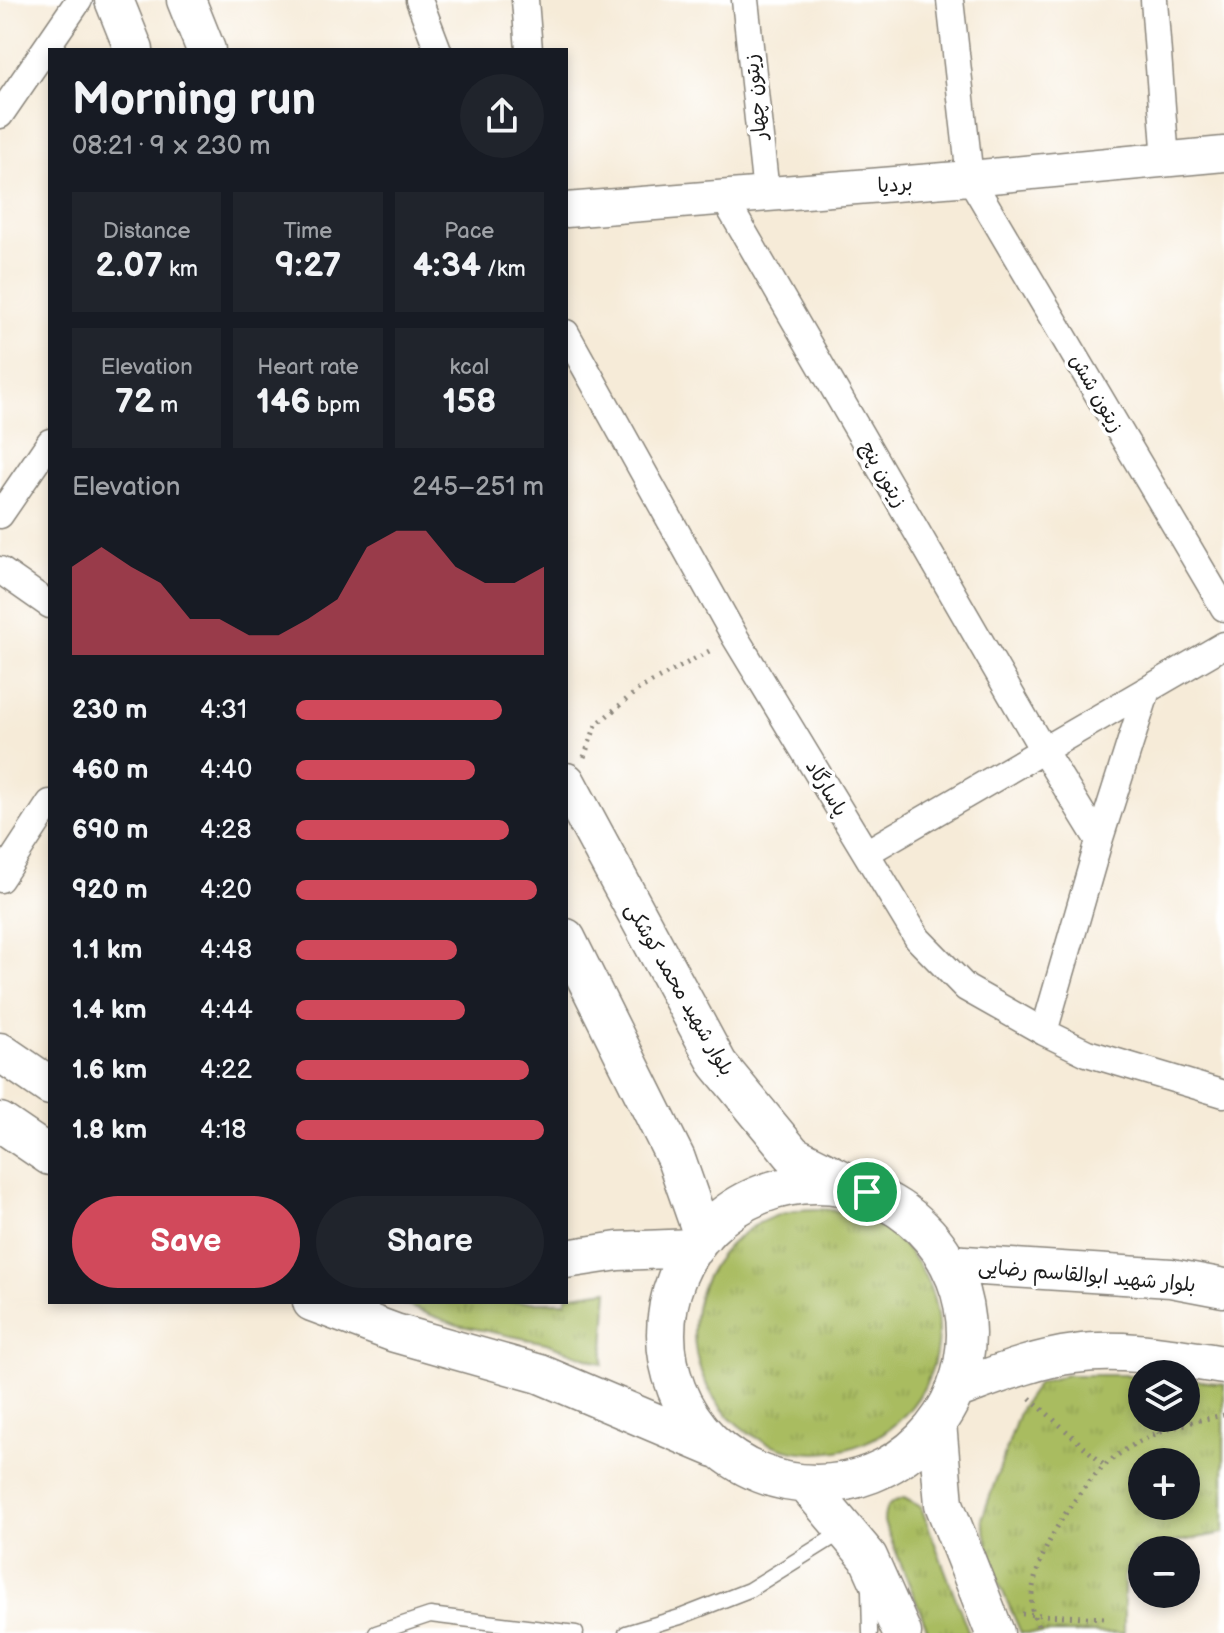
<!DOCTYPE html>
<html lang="en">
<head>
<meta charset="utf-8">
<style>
  :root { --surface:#171b24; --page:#20242c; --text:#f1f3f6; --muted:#9ea1a6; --accent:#d1495b }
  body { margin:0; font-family:"Balsamiq Sans","Playpen Sans Arabic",sans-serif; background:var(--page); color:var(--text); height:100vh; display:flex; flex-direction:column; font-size:30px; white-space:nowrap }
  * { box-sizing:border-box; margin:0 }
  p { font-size:26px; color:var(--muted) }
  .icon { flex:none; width:44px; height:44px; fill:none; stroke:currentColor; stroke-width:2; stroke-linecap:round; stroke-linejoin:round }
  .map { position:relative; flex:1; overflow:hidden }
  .drawer { position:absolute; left:48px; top:48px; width:520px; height:1256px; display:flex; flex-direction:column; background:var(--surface); border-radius:0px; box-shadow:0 4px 12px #0003 }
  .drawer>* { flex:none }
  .fabs { position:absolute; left:1128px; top:1360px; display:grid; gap:16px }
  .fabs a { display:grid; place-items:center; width:72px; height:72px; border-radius:50%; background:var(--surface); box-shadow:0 4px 12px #0003; font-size:40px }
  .pin { position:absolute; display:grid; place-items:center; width:68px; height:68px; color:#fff; margin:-34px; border:4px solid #fff; border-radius:50%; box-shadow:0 2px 8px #0007 }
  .round { display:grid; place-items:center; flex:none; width:84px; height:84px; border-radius:42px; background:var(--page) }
  .head { display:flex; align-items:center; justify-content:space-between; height:136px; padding:0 24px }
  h1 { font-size:44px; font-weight:700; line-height:60px }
  .figures { display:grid; grid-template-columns:repeat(3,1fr); gap:12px; height:136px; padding:8px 24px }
  .figures div { display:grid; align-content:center; border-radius:0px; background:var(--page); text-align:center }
  .figures b { font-size:34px; font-weight:700 }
  .figures small { font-size:22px; font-weight:400 }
  .figures p { font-size:22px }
  .chart { height:224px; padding:16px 24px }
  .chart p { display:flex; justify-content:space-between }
  .chart svg { width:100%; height:144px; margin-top:8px; fill:var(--accent); opacity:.7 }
  .action { display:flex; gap:16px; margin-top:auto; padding:16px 24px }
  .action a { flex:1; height:92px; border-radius:48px; background:var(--accent); color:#fff; font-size:32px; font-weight:700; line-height:92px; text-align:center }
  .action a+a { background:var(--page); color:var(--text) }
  ul { padding:0 24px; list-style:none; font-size:26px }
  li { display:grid; grid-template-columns:128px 96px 1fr; align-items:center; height:60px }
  li i { height:20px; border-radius:10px; background:var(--accent) }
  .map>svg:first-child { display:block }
  .grass { fill:url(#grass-tufts); stroke:#626c3e; stroke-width:2; fill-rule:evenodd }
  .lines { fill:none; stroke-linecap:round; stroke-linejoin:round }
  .service-casing { stroke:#89847a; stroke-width:17 }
  .minor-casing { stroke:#89847a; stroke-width:29 }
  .tertiary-casing { stroke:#89847a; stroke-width:37 }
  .secondary-casing { stroke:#89847a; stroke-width:41 }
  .path { stroke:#89847a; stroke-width:5; stroke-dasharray:2 6; stroke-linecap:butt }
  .service { stroke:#fff; stroke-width:14 }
  .minor { stroke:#fff; stroke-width:26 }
  .tertiary { stroke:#fff; stroke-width:34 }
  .secondary { stroke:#fff; stroke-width:38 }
  .labels { text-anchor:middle; stroke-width:7; stroke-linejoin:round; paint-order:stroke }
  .street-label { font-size:20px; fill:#1c1c1c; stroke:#fff }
</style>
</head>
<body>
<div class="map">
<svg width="1224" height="1633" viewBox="0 0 1224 1633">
  <defs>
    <pattern id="grass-tufts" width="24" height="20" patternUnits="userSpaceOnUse" patternTransform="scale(2)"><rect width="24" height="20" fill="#a9bc60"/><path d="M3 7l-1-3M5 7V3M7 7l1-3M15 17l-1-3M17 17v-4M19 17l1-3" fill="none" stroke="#91a153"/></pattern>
  </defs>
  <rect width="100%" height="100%" fill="#fff"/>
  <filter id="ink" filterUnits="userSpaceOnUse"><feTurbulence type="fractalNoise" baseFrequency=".0125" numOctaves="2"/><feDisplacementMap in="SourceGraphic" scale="16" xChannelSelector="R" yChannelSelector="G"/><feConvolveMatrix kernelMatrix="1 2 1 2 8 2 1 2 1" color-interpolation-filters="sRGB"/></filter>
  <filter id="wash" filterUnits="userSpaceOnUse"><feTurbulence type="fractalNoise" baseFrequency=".006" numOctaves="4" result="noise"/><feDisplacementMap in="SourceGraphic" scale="32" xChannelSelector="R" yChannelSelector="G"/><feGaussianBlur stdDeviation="1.8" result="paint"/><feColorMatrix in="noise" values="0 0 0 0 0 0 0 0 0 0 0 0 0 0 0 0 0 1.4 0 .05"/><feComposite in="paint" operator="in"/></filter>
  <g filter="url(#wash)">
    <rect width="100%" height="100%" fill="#f6ebd8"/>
    <path class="grass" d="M694 1331a122 122 0 1 1 244 0a122 122 0 1 1-244 0Z
      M608 1290 603 1364 546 1343 457 1325 397 1302H566V1296Z
      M1066 1375H1142V1418H1186V1379L1224 1384V1533L1135 1550 1124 1576V1633H1021L996 1576 982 1519 1021 1407 1038 1383ZM1142 1462H1186V1506H1142Z
      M904 1498 921 1507 969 1633H929L884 1522C884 1507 889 1502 904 1498Z"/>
  </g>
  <g filter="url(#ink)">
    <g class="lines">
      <g class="service-casing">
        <path id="service" d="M869 1590 870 1633
          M376 1633 430 1615 576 1633
          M626 1633 680 1617 749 1590 845 1530"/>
      </g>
      <g class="minor-casing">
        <path id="minor" d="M419 0 438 50
          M525 0 529 50
          M745 0 766 193
          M950 0 970 178 1224 608
          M1154 0 1166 161
          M0 115 79 0
          M724 198 1043 750 1099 841
          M566 333 735 637 918 939 966 988 1044 1032 1087 1053 1224 1094
          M0 515 50 442
          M0 570 50 605
          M866 853 1224 645
          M0 879 50 803
          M1044 1032 1099 841 1147 690"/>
      </g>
      <g class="tertiary-casing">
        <path id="tertiary" d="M566 210 970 178 1224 154"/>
      </g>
      <g class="secondary-casing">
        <path id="secondary" d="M114 0 134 50
          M186 0 206 50
          M566 782 718 1064 793 1155 847 1182
          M566 938 676 1159 703 1236
          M0 1052 50 1086
          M0 1122 50 1156
          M666 1334a150 150 0 1 1 300 0a150 150 0 1 1-300 0Z
          M566 1259 618 1251 694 1248
          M949 1264 1171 1278 1224 1288
          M312 1302 395 1333 540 1374 715 1448
          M955 1390C994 1376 1034 1359 1075 1354 1123 1347 1177 1358 1224 1365
          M937 1423 944 1504 995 1633
          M807 1485 868 1557 902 1633"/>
      </g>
      <path class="path" d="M584 757 596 725 639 689 713 649
        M1136 1386 1142 1399
        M1030 1398 1105 1466
        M1151 1418 1159 1433
        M1022 1614 1105 1618
        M1041 1633C1039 1626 1033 1617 1032 1610 1026 1563 1079 1484 1115 1457 1146 1433 1187 1422 1224 1415"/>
      <use href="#service" class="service"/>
      <use href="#minor" class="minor"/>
      <use href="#tertiary" class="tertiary"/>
      <use href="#secondary" class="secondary"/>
    </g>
  </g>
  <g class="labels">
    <g class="street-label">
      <text transform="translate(755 97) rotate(-96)" y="7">زیتون چهار</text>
      <text transform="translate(895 184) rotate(-4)" y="7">بردیا</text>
      <text transform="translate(1097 393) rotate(60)" y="7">زیتون شش</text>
      <text transform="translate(884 474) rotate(60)" y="7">زیتون پنج</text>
      <text transform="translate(827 788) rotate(59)" y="7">پاسارگاد</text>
      <text transform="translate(680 989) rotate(60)" y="7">بلوار شهید محمد کوشکی</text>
      <text transform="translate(1087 1275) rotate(5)" y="7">بلوار شهید ابوالقاسم رضایی</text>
    </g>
  </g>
</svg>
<div class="fabs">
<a><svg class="icon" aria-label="layers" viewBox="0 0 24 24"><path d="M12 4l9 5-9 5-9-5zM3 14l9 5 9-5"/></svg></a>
<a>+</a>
<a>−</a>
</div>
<div class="pin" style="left:867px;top:1192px;background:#1e9e55"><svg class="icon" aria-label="arrive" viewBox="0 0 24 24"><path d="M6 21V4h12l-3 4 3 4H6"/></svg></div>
<section class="drawer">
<div class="head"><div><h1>Morning run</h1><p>08:21 · 9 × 230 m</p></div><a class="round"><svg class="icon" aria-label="share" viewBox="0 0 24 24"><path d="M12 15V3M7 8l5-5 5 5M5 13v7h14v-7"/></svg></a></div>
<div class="figures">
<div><p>Distance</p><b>2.07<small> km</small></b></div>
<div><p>Time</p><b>9:27</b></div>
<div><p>Pace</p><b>4:34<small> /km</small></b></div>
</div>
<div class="figures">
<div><p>Elevation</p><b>72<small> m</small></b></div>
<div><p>Heart rate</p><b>146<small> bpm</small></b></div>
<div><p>kcal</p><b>158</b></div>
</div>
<div class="chart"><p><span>Elevation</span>245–251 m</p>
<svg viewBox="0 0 160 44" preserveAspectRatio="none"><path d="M0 44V17L10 11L20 17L30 22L40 33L50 33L60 38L70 38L80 33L90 27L100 11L110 6L120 6L130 17L140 22L150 22L160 17V44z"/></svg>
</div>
<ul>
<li><b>230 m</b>4:31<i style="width:83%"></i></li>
<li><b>460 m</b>4:40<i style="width:72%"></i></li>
<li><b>690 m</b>4:28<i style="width:86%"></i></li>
<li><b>920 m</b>4:20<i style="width:97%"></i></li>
<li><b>1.1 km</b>4:48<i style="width:65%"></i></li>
<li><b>1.4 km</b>4:44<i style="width:68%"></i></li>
<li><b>1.6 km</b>4:22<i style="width:94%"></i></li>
<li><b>1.8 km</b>4:18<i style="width:100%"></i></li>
</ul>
<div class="action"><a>Save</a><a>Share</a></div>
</section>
</div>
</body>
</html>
